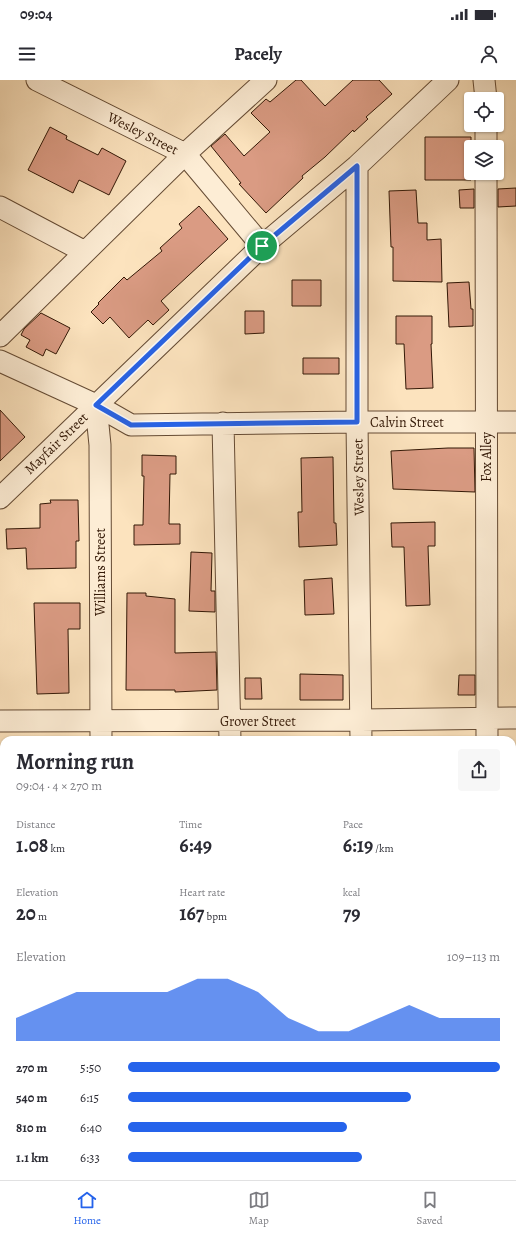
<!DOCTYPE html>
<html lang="en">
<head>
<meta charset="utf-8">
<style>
  :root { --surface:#fff; --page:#f7f7f7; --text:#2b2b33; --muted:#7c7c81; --line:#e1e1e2; --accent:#2563eb }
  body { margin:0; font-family:Alegreya,serif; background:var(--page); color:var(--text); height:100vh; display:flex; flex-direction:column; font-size:15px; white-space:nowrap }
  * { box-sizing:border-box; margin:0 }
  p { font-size:13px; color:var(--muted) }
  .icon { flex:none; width:22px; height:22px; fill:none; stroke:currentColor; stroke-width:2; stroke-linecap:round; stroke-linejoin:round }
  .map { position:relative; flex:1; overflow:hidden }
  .side { position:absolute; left:0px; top:656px; width:516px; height:444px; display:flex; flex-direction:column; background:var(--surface); border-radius:12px 12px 0 0; box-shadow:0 1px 3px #0004 }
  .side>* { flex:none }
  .buttons { position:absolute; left:464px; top:12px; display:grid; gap:8px }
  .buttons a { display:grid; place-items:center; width:40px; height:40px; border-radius:4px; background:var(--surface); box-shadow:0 1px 3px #0004; font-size:20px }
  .pin { position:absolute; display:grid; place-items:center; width:34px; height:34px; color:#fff; margin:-17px; border:2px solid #fff; border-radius:50%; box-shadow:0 1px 4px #0007 }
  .round { display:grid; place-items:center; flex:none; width:42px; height:42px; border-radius:4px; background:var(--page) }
  .head { display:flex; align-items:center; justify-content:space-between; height:68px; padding:0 16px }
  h1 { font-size:22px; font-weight:700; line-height:30px }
  .stats { display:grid; grid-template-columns:repeat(3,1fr); gap:6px; height:68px; padding:4px 16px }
  .stats div { display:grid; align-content:center }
  .stats b { font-size:20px; font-weight:700 }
  .stats small { font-size:11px; font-weight:400 }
  .stats p { font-size:11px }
  .chart { height:112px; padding:8px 16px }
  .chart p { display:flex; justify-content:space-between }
  .chart svg { width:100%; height:72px; margin-top:4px; fill:var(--accent); opacity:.7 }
  ul { padding:0 16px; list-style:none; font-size:13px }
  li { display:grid; grid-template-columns:64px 48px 1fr; align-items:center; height:30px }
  li i { height:10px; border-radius:5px; background:var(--accent) }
  .status { display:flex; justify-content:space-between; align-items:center; height:28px; padding:0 20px; background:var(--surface); direction:ltr }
  .status svg { height:11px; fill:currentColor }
  header { display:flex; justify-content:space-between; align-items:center; height:52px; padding:0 16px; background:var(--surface); font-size:18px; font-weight:700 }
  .tabs { display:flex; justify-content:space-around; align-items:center; height:56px; border-top:1px solid var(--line); background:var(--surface); font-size:11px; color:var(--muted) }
  .tabs a { display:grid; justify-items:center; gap:2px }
  .tabs .selected { color:var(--accent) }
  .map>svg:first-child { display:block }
  .building { fill:#da9b83; stroke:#331806 }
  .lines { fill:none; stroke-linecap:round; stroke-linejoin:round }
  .minor-casing { stroke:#654b34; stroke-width:23 }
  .minor { stroke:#fdedd5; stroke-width:21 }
  .route-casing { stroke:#fff; stroke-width:8 }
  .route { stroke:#2563eb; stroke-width:5 }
  .labels { text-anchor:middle; stroke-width:3; stroke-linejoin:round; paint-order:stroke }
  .street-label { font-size:14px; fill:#331806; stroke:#fdedd5 }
</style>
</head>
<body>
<div class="status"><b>09:04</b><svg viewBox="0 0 49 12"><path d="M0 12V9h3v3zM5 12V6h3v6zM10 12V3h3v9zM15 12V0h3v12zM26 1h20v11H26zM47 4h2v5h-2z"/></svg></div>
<header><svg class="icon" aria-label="menu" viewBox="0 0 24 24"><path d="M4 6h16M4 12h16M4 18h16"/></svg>Pacely<svg class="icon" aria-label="person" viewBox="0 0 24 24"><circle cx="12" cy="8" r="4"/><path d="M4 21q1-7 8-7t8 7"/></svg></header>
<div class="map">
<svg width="516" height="1100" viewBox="0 0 516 1100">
  <rect width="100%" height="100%" fill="#fce3be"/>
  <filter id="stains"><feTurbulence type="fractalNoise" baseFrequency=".005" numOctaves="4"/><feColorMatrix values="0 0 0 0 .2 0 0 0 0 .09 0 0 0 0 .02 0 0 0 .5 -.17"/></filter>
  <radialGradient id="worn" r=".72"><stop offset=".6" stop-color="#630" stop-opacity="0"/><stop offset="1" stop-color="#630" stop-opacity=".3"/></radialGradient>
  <path class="building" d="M296 0H301L325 26 353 0H379L392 14 366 37 368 39 354 52 353 50 325 77 302 96 303 98 266 133 239 104 241 103 211 66 225 54 244 76 270 52 251 33 266 19 270 22Z
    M50 47 67 56 66 59 98 75 102 68 126 81 109 115 79 100 73 113 28 90Z
    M425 57H471V100H425Z
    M516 108V126L498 127V109Z
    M474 109V128H460L459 110Z
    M416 110 418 143H427V160L441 159 442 202 393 201V167H391L389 111Z
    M199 126 228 159 161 221 169 230 153 245 148 240 129 258 110 237 103 244 91 232 99 224 98 223 124 197 127 200 162 171 160 168 182 148 179 144Z
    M292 200H321V226H292Z
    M469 202 471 229H473V246L449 247 447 203Z
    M245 231H264V253L245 254Z
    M41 233 70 248 56 274 46 269 43 276 26 267 30 260 21 255 24 249Z
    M396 236H432V264H431L433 308 406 309 404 264H396Z
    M303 278H339V294H303Z
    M0 330 25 357 0 381Z
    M448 368H474L475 412 393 409 391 371Z
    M142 375 176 376V394H170L169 444H180V464L134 465V445H143L144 396H142Z
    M333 377 334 443H336L337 465 299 467 298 432H302L301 378Z
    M50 420H78L79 461H76V488L27 489 26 468 7 469 6 449 40 448V424L51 423Z
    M435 442V466H428L430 525 406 526 404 467H392L391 443Z
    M191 472 212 473 211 511H215V532L189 531Z
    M332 498 334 534 305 535 304 500Z
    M127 513H146V516L175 519V573L216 572 217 610 175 612V610H126Z
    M34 523H80V549H68L69 613 37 614Z
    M300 594 343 595V620H300Z
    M459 595H475V615H458Z
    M245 598H261L262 619H245Z"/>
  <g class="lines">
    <g class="minor-casing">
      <path id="minor" d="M37 0 185 74 262 166
        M484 0 486 19
        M486 67V45
        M357 86V342L361 660
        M486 93 487 660
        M0 127 85 172
        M0 256 185 74 266 0
        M0 281 96 325 131 345 357 342H516
        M96 325 100 365 101 660
        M223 343 230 660
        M0 418 262 166 357 86 448 0
        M0 641 361 640 516 638
        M512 906H516
        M0 910H4
        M118 1096 119 1100
        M234 1096V1100
        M364 1096V1100
        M498 1096 499 1100"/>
    </g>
    <use href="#minor" class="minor"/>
  </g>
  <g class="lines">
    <g class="route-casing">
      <path id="route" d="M357 86V342L131 345 96 325 262 166Z"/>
    </g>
    <use href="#route" class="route"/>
  </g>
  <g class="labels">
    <g class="street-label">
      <text transform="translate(143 53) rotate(27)" y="5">Wesley Street</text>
      <text x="407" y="347">Calvin Street</text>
      <text transform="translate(56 363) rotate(-44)" y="5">Mayfair Street</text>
      <text transform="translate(486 377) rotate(-90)" y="5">Fox Alley</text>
      <text transform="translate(358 397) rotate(-91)" y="5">Wesley Street</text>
      <text transform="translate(100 492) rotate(-90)" y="5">Williams Street</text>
      <text x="258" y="646">Grover Street</text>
    </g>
  </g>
  <rect width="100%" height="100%" filter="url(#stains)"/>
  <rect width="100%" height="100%" fill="url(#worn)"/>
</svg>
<div class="buttons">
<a><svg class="icon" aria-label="locate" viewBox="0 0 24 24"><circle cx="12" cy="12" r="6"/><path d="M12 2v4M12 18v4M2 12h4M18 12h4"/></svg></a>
<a><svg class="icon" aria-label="layers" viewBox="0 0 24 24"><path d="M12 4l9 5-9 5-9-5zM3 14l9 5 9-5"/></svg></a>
</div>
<div class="pin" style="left:262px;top:166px;background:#1e9e55"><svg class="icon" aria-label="arrive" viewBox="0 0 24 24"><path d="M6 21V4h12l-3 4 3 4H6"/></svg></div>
<section class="side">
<div class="head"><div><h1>Morning run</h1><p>09:04 · 4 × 270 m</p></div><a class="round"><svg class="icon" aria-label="share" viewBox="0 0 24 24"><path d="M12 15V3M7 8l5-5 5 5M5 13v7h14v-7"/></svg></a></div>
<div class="stats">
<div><p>Distance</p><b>1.08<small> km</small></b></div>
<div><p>Time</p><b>6:49</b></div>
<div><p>Pace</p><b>6:19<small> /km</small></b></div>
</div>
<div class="stats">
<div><p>Elevation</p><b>20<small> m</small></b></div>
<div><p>Heart rate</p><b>167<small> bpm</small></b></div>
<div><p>kcal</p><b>79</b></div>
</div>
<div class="chart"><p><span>Elevation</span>109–113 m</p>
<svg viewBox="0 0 160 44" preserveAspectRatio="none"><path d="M0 44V30L10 22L20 14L30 14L40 14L50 14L60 6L70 6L80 14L90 30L100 38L110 38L120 30L130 22L140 30L150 30L160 30V44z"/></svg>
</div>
<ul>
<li><b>270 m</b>5:50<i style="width:100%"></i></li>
<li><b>540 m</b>6:15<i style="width:76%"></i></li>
<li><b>810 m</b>6:40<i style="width:59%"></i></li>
<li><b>1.1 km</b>6:33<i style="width:63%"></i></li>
</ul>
</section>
</div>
<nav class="tabs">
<a class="selected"><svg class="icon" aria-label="home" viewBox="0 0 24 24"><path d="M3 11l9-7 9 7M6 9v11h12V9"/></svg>Home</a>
<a><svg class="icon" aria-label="map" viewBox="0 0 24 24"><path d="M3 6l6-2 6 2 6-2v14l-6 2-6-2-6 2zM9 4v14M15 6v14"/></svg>Map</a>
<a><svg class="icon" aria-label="saved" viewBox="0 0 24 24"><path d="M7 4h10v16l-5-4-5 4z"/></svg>Saved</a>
</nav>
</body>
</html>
